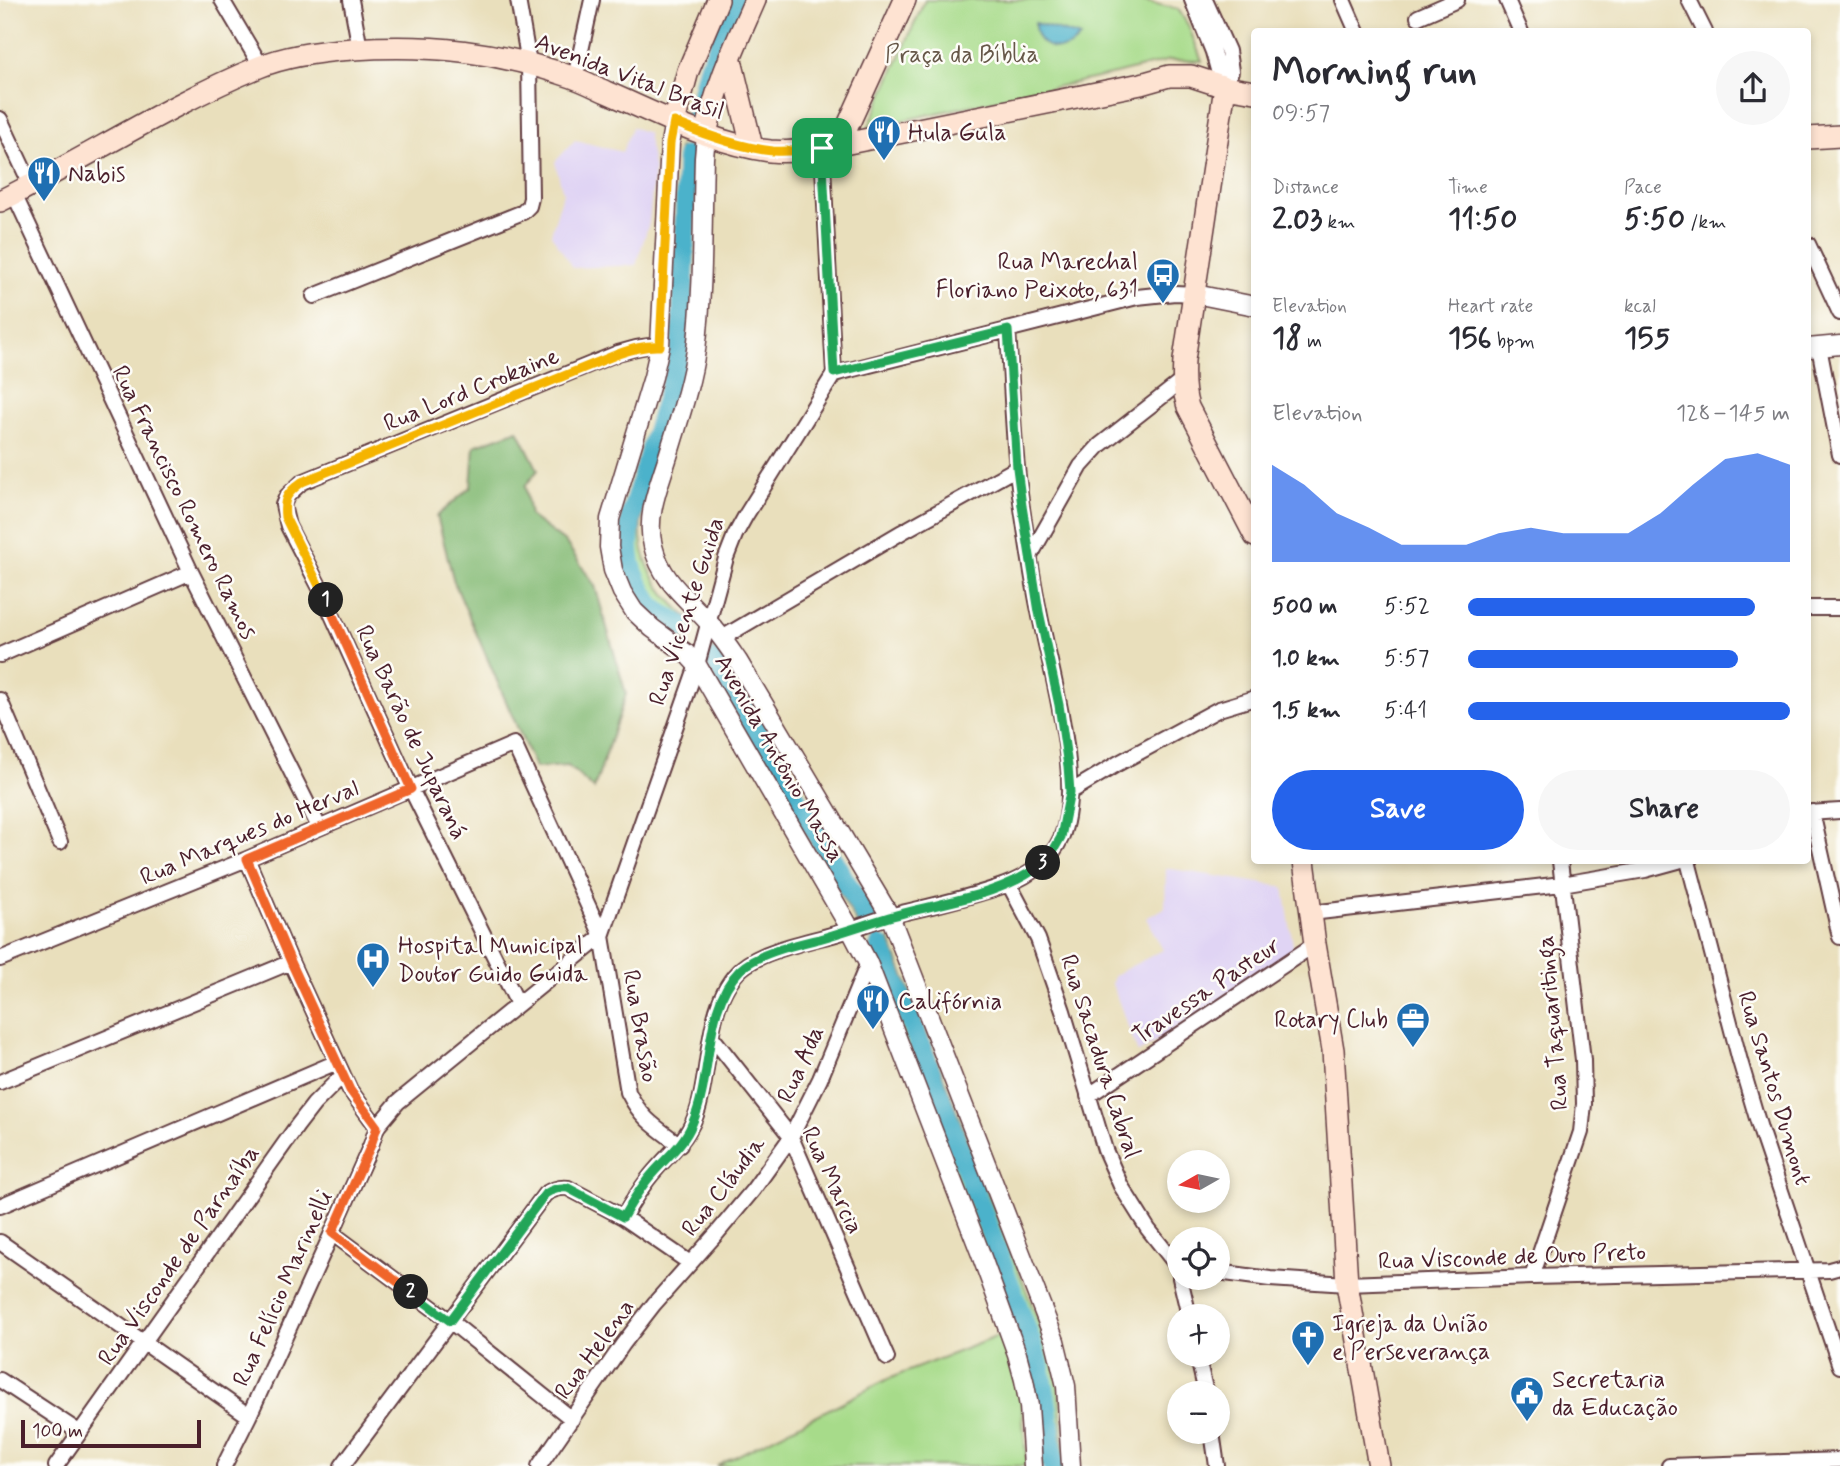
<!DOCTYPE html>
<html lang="en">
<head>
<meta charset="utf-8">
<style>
  :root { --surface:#fff; --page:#f7f7f7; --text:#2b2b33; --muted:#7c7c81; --accent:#2563eb }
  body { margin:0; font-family:Mynerve,sans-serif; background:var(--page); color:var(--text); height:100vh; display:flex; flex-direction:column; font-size:26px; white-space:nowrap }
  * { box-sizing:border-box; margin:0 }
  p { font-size:23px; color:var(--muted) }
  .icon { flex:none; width:38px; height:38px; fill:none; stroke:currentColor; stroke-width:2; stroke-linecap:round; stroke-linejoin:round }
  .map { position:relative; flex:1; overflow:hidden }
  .side { position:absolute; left:1251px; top:28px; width:560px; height:836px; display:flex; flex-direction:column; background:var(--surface); border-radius:7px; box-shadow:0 4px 10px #0003 }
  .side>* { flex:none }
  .needle { width:46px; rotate:261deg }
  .fabs { position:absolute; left:1167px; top:1150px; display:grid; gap:14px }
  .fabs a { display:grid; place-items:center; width:63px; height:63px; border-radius:50%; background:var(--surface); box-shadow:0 4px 10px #0003; font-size:35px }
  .scale { position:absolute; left:21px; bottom:18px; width:180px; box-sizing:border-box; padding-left:7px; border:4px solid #4a1f2b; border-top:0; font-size:19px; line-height:24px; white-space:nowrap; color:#4a1f2b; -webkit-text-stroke:5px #fdfcf7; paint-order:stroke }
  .pin { position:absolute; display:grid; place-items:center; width:60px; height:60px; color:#fff; margin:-30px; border-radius:14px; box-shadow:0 4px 10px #0006 }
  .km { position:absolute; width:35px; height:35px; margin:-18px; border-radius:50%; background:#222; color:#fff; font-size:19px; line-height:35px; text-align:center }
  .round { display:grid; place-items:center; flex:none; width:74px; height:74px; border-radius:37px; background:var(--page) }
  .headline { display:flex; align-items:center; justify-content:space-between; height:119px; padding:0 21px }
  h1 { font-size:38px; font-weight:700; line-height:52px }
  .metrics { display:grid; grid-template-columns:repeat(3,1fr); gap:10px; height:119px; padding:7px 21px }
  .metrics div { display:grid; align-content:center }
  .metrics b { font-size:30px; font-weight:700 }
  .metrics small { font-size:19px; font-weight:400 }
  .metrics p { font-size:19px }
  .chart { height:196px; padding:14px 21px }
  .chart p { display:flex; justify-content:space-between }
  .chart svg { width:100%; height:126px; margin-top:7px; fill:var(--accent); opacity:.7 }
  .button { display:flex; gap:14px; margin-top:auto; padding:14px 21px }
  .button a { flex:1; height:80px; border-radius:42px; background:var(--accent); color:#fff; font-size:28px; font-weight:700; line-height:80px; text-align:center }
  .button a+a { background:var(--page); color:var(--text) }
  ul { padding:0 21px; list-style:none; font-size:23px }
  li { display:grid; grid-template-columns:112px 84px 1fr; align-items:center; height:52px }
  li i { height:18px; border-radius:9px; background:var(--accent) }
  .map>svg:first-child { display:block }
  .built { fill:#e0d4f4 }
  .green { fill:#a7db8a; stroke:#787d5a; stroke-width:2 }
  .forest { fill:#85bb76; stroke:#686d50; stroke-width:2 }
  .water { fill:#4cb2cb; stroke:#4b687b; stroke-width:2 }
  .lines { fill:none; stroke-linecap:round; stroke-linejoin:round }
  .river { stroke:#4cb2cb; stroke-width:21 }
  .minor-casing { stroke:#623c41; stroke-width:18 }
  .tertiary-casing { stroke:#623c41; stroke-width:21 }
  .secondary-casing { stroke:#623c41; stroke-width:24 }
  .minor { stroke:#fff; stroke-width:14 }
  .tertiary { stroke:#fff; stroke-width:18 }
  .secondary { stroke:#fee3d2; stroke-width:21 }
  .split-1-casing { stroke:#fff; stroke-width:14 }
  .split-2-casing { stroke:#fff; stroke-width:14 }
  .split-3-casing { stroke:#fff; stroke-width:14 }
  .split-4-casing { stroke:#fff; stroke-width:14 }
  .split-1 { stroke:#f5b400; stroke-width:9 }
  .split-2 { stroke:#f0652b; stroke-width:9 }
  .split-3 { stroke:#22a559; stroke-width:9 }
  .split-4 { stroke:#22a559; stroke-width:9 }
  .labels { text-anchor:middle; stroke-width:5; stroke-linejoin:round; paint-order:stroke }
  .park-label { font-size:24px; fill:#665748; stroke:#fdfcf7 }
  .street-label { font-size:24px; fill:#4a1f2b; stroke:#fdfcf7 }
  .poi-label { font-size:24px; fill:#4a1f2b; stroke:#fdfcf7; text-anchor:start }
</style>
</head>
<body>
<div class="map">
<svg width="1840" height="1466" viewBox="0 0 1840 1466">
  <rect width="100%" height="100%" fill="#fdfcf7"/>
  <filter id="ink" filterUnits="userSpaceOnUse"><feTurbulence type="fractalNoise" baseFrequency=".0143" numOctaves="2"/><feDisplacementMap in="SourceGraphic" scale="14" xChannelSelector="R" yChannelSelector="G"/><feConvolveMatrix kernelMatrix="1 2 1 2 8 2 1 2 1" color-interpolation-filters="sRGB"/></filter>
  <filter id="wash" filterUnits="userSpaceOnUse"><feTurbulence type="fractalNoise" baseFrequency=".00686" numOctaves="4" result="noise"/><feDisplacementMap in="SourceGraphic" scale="28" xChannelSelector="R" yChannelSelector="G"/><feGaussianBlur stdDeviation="1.57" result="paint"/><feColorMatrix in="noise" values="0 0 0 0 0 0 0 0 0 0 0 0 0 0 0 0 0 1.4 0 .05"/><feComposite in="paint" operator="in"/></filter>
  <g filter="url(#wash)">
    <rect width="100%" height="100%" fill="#e9dfbc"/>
    <path class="built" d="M632 127 647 133 654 171 649 223 636 265 573 268 551 234 563 193 555 162 575 140 622 152Z
      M1166 868 1284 887 1294 952 1138 1053 1112 984 1114 975 1163 950 1146 918 1165 908Z"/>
    <path class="green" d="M734 0H746L722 50 711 75 698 121 690 119 704 68Z
      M925 0H1139L1178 9 1188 25 1202 61 1170 60 1115 74 868 128Z
      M679 147 696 154 689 340C682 382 668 423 656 464 649 487 639 513 641 537 644 573 666 599 693 622L684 640C675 634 665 628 657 621 640 606 625 581 621 559 618 542 622 525 624 509L670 365 674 340Z
      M714 646 875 913 873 921 858 925 709 669 710 658Z
      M882 939 890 940 1041 1328 1054 1366 1059 1388 1065 1466H1040L1037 1407 870 949 872 942Z
      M1003 1334 1021 1398 1027 1466H717L888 1379Z"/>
    <path class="forest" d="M518 430 538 470 525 486 530 516 566 543 595 586 626 694 594 789 568 766 535 768 454 582 437 516 471 487 474 446Z"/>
    <path class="water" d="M1035 23 1081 37C1078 39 1075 43 1072 45 1060 52 1042 48 1037 35 1035 31 1035 27 1035 23Z"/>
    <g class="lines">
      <path class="river" d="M696 117 708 70 739 0
        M683 627C674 621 663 616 655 609 650 604 646 597 642 591 626 564 627 545 631 515L677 365 682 335 687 156
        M715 661 867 918
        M880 946 925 1058 1038 1361C1047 1396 1050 1430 1053 1466"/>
    </g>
  </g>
  <g filter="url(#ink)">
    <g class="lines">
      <g class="minor-casing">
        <path id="minor" d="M222 0 261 66
          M351 0 360 49
          M1192 0 1213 52 1218 70 1225 87
          M1205 0 1228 51 1231 71 1225 87
          M1343 0 1357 32
          M1507 0 1521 32
          M1689 0 1705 32
          M1418 17 1457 0
          M575 78 592 0
          M0 119 31 185
          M14 194 191 572 319 827
          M1808 244 1840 313
          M314 296 523 212 529 206 531 198 529 63 518 0
          M1819 347 1840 455
          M834 374 1137 297 1175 293 1195 294
          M1030 556 1081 466 1100 445 1183 380
          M1808 608H1840
          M722 638 902 532 1017 468
          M0 655 191 572
          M0 700 60 842
          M1070 792 1117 764 1219 709 1255 698
          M1812 812 1840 937
          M1808 813 1840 811
          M247 859 291 962 337 1062 350 1090 377 1127
          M1688 861 1740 1061 1761 1132 1840 1366
          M1009 884 1038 939 1063 1011 1105 1150 1121 1186 1148 1229 1178 1267 1180 1274
          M1311 913 1562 884 1645 870 1678 861
          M602 936 697 665 726 558 735 535 746 515 834 374 822 148
          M0 959 247 859 514 744 602 936 628 1092C642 1120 656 1127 680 1145
          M518 1004 411 789 319 586 288 526 283 505 287 496 302 482 618 353C632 349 645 345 660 346
          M712 1037 791 1137 887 1358
          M0 1082 291 962
          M1088 1096 1315 944
          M0 1206 337 1062
          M623 1217C632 1203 641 1187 652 1174 671 1151 689 1139 698 1109 711 1066 706 999 742 968 763 950 811 941 839 933 857 928 875 920 894 915 931 906 969 898 1005 885 1029 876 1050 862 1061 838 1085 782 1050 670 1039 611 1032 577 1027 542 1022 508 1013 449 1012 389 1008 330
          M332 1233 450 1321 572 1419
          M0 1242 249 1416
          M1218 1272 1270 1279 1347 1284 1532 1277 1829 1270 1840 1267
          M1532 1277 1581 1132 1584 1104 1583 1060 1560 861
          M1180 1278 1189 1316
          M1197 1354 1206 1393
          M0 1380 79 1432
          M1212 1432 1217 1466
          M56 1466 297 1126 314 1104 343 1075
          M224 1466 249 1416 332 1233 371 1145 377 1127 398 1102 602 936
          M342 1466 545 1194C553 1189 559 1187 568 1188L623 1217 690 1263
          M539 1466 623 1344 654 1304 718 1232 753 1190 791 1137 820 1079 868 963
          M1669 1466 1840 1460"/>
      </g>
      <g class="tertiary-casing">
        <path id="tertiary" d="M674 122 670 143 660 346 653 377 610 519 609 547 613 570 622 592 634 611 652 628 686 653 697 665 847 923 868 963 980 1252 1017 1354 1024 1380 1029 1406 1033 1466
          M706 135 704 158C702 221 704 287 696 350 691 385 679 419 669 453 660 483 645 515 653 546 662 582 686 597 709 623 720 634 729 648 738 661L890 916 1055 1341 1066 1386 1071 1466
          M1195 294 1255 306
          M1808 348 1840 345"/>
      </g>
      <g class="secondary-casing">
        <path id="secondary" d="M730 56 752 147
          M1225 87 1184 360C1183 377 1183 391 1188 407L1255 536
          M674 122 688 71 718 0
          M706 135C715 87 736 44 755 0
          M1808 138 1840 136
          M839 145 905 0
          M0 201C87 158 169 104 259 67 288 55 322 51 353 49 431 44 498 51 572 77 584 81 595 87 606 92 657 114 714 144 770 151 793 153 817 149 839 145L1141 84 1169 76H1191L1225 87 1255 92
          M1304 861 1315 944 1333 1050 1347 1284 1379 1466"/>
      </g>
      <use href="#minor" class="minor"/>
      <use href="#tertiary" class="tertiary"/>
      <use href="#secondary" class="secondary"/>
    </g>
  </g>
  <g class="lines" filter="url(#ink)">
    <g class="split-1-casing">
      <path id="split-1" d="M326 600 285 517C283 498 287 493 302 482L618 354C632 349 645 345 660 346L670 143 674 122C703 134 741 148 773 151 789 152 806 150 822 148"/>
    </g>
    <g class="split-2-casing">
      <path id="split-2" d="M326 600 411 789 247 859 291 962 337 1062 350 1090 377 1127 371 1145 332 1233 411 1292"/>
    </g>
    <g class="split-3-casing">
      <path id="split-3" d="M411 1292 450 1321 545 1194C553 1189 559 1187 568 1188L623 1217C632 1202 641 1186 653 1173 667 1157 684 1144 692 1124 714 1076 702 1008 740 970 758 953 795 945 819 939 843 932 866 924 889 917 939 902 1002 897 1043 863"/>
    </g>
    <g class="split-4-casing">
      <path id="split-4" d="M822 148 834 373 1008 330 1017 468 1022 506 1039 612 1059 705 1068 766 1070 792 1061 837 1049 858 1043 863"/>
    </g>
    <use href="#split-1" class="split-1"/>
    <use href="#split-2" class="split-2"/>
    <use href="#split-3" class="split-3"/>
    <use href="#split-4" class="split-4"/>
  </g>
  <defs>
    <g id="restaurant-pin" transform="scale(1.75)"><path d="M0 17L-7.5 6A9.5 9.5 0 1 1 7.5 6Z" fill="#1f6fb2" stroke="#fdfcf7"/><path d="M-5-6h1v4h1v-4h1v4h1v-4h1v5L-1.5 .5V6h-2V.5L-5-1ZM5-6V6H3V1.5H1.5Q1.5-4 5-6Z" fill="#fff"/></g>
    <g id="bus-pin" transform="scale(1.75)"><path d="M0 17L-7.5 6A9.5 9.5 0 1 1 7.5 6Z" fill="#1f6fb2" stroke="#fdfcf7"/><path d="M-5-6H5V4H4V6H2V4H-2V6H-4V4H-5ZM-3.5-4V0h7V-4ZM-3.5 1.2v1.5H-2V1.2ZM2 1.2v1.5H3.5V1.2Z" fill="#fff"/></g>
    <g id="hospital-pin" transform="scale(1.75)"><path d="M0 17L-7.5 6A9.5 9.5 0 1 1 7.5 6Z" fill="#1f6fb2" stroke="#fdfcf7"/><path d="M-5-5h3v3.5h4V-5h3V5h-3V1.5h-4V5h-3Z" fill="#fff"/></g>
    <g id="office-pin" transform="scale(1.75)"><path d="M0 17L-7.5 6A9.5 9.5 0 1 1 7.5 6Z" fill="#1f6fb2" stroke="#fdfcf7"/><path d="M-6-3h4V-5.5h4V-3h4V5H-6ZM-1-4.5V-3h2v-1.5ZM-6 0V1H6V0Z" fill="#fff"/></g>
    <g id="church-pin" transform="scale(1.75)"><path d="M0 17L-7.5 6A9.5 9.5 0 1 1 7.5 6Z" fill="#1f6fb2" stroke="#fdfcf7"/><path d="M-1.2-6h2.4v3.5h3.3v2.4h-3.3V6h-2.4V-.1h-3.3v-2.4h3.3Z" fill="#fff"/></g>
    <g id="civic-pin" transform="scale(1.75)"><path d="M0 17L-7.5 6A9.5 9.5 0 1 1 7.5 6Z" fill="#1f6fb2" stroke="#fdfcf7"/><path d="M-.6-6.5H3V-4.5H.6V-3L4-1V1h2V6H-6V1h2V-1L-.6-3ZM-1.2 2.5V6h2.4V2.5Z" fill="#fff"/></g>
  </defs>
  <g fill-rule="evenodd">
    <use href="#restaurant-pin" x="884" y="132"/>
    <use href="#restaurant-pin" x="44" y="173"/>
    <use href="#bus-pin" x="1163" y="275"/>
    <use href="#hospital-pin" x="373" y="959"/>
    <use href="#restaurant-pin" x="873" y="1001"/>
    <use href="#office-pin" x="1413" y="1019"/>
    <use href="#church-pin" x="1308" y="1337"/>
    <use href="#civic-pin" x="1527" y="1393"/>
  </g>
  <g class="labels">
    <g class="park-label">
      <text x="962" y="62">Praça da Bíblia</text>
    </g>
    <g class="street-label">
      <text transform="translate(630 76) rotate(21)" y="8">Avenida Vital Brasil</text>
      <text transform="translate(471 389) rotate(-22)" y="8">Rua Lord Crokaine</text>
      <text transform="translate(185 502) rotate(64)" y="8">Rua Francisco Romero Ramos</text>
      <text transform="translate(686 611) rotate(-72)" y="8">Rua Vicente Guida</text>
      <text transform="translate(412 732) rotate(65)" y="8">Rua Barão de Juparaná</text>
      <text transform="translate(780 758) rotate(60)" y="8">Avenida Antônio Massa</text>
      <text transform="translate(249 832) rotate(-23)" y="8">Rua Marques do Herval</text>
      <text transform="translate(1206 990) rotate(-34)" y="8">Travessa Pasteur</text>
      <text transform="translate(1552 1023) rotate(-95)" y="8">Rua Taquaritinga</text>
      <text transform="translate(641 1026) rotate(80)" y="8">Rua Brasão</text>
      <text transform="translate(1101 1056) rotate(72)" y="8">Rua Sacadura Cabral</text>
      <text transform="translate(800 1064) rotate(-66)" y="8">Rua Ada</text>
      <text transform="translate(1775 1088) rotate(73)" y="8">Rua Santos Dumont</text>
      <text transform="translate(833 1180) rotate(65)" y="8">Rua Marcia</text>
      <text transform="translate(723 1186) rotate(-52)" y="8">Rua Cláudia</text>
      <text transform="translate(178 1255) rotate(-55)" y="8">Rua Visconde de Parnaíba</text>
      <text transform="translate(1512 1256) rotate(-2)" y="8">Rua Visconde de Ouro Preto</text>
      <text transform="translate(282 1288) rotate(-66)" y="8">Rua Felício Marinelli</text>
      <text transform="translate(594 1349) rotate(-54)" y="8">Rua Helena</text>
    </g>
    <g class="poi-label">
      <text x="908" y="140">Hula Gula</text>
      <text x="68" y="181">Nabis</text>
      <text x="1138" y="269" text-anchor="end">Rua Marechal<tspan x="1138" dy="28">Floriano Peixoto, 631</tspan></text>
      <text x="398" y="953">Hospital Municipal<tspan x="398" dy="28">Doutor Guido Guida</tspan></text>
      <text x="898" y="1009">Califórnia</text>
      <text x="1388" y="1027" text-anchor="end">Rotary Club</text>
      <text x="1332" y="1331">Igreja da União<tspan x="1332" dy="28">e Perseverança</tspan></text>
      <text x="1552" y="1387">Secretaria<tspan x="1552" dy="28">da Educação</tspan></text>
    </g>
  </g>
</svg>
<div class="fabs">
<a><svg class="needle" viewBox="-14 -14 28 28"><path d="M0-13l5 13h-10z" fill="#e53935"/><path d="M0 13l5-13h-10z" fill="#7c7c81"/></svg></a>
<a><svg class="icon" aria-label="locate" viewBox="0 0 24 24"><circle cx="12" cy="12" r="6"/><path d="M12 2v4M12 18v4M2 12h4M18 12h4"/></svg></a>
<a>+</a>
<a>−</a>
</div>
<div class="scale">100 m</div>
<div class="pin" style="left:822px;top:148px;background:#1e9e55"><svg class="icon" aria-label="arrive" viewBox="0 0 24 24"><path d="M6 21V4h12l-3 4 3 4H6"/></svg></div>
<b class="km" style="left:326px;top:600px">1</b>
<b class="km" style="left:411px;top:1292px">2</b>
<b class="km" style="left:1043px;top:863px">3</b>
<section class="side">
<div class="headline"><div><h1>Morning run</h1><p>09:57</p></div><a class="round"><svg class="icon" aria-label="share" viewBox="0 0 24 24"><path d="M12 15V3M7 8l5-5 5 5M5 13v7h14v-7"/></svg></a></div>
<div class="metrics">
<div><p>Distance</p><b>2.03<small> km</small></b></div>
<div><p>Time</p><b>11:50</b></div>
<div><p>Pace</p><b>5:50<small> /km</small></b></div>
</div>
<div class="metrics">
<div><p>Elevation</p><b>18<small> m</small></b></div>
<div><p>Heart rate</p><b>156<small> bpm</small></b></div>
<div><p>kcal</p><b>155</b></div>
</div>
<div class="chart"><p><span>Elevation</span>128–145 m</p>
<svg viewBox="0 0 160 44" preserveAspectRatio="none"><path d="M0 44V10L10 17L20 27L30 32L40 38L50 38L60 38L70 34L80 32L90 34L100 34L110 34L120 27L130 17L140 8L150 6L160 10V44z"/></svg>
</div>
<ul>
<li><b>500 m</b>5:52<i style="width:89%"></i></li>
<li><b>1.0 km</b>5:57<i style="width:84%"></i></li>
<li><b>1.5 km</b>5:41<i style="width:100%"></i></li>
</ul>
<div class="button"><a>Save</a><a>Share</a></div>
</section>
</div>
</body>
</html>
